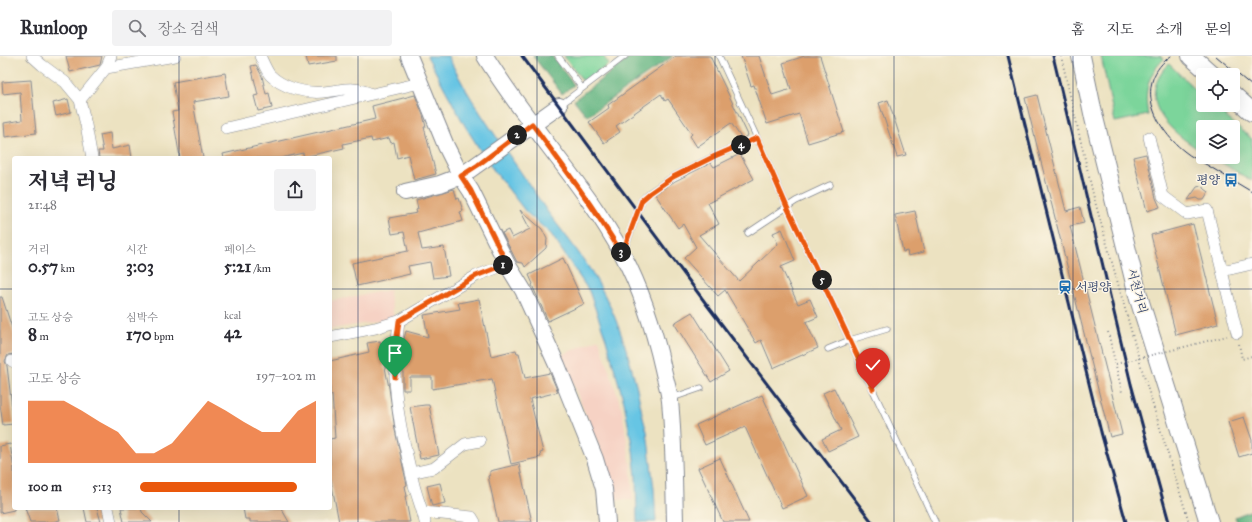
<!DOCTYPE html>
<html lang="ko">
<head>
<meta charset="utf-8">
<style>
  :root { --surface:#fff; --page:#f2f2f3; --text:#2b2b33; --muted:#7c7c81; --line:#e1e1e2; --accent:#ea580c }
  body { margin:0; font-family:"IM FELL Great Primer","Noto Serif KR",serif; background:var(--page); color:var(--text); height:100vh; display:flex; flex-direction:column; font-size:15px; white-space:nowrap }
  * { box-sizing:border-box; margin:0 }
  p { font-size:13px; color:var(--muted) }
  .icon { flex:none; width:22px; height:22px; fill:none; stroke:currentColor; stroke-width:2; stroke-linecap:round; stroke-linejoin:round }
  .map { position:relative; flex:1; overflow:hidden }
  .details { position:absolute; left:12px; top:100px; width:320px; height:354px; display:flex; flex-direction:column; background:var(--surface); border-radius:4px; box-shadow:0 4px 16px #0002 }
  .details>* { flex:none }
  .buttons { position:absolute; left:1196px; top:12px; display:grid; gap:8px }
  .buttons a { display:grid; place-items:center; width:44px; height:44px; border-radius:4px; background:var(--surface); box-shadow:0 4px 16px #0002; font-size:20px }
  .pin { position:absolute; display:grid; place-items:center; width:34px; height:34px; color:#fff; margin:-41px -17px; border-radius:50% 50% 50% 0; rotate:-45deg; box-shadow:0 0 4px #0007 }
  .pin .icon { rotate:45deg }
  .km { position:absolute; width:20px; height:20px; margin:-10px; border-radius:50%; background:#222; color:#fff; font-size:11px; line-height:20px; text-align:center }
  .round { display:grid; place-items:center; flex:none; width:42px; height:42px; border-radius:4px; background:var(--page) }
  .headline { display:flex; align-items:center; justify-content:space-between; height:68px; padding:0 16px }
  h1 { font-size:22px; font-weight:800; line-height:30px }
  .figures { display:grid; grid-template-columns:repeat(3,1fr); gap:6px; height:68px; padding:4px 16px }
  .figures div { display:grid; align-content:center }
  .figures b { font-size:17px; font-weight:800 }
  .figures small { font-size:11px; font-weight:400 }
  .figures p { font-size:11px }
  .chart { height:112px; padding:8px 16px }
  .chart p { display:flex; justify-content:space-between }
  .chart svg { width:100%; height:72px; margin-top:4px; fill:var(--accent); opacity:.7 }
  ul { padding:0 16px; list-style:none; font-size:13px }
  li { display:grid; grid-template-columns:64px 48px 1fr; align-items:center; height:30px }
  li i { height:10px; border-radius:5px; background:var(--accent) }
  header { display:flex; align-items:center; gap:24px; box-sizing:border-box; height:56px; padding:0 20px; background:var(--surface); border-bottom:1px solid var(--line) }
  header strong { font-size:19px }
  nav { display:flex; gap:22px; margin-inline-start:auto; font-size:14px }
  .search { width:280px; height:36px; background:var(--page); display:flex; align-items:center; gap:10px; box-sizing:border-box; padding:0 14px; border-radius:4px; color:var(--muted); font-size:15px }
  .map>svg:first-child { display:block }
  .built { fill:#f6d2c4 }
  .green { fill:#7cd59b; stroke:#4c827c }
  .forest { fill:#65b683; stroke:#407270 }
  .water { fill:#66c5e4; stroke:#407aa1 }
  .building { fill:#dc9f6c }
  .lines { fill:none; stroke-linecap:round; stroke-linejoin:round }
  .lane-casing { stroke:#848890; stroke-width:7 }
  .street-casing { stroke:#848890; stroke-width:12 }
  .secondary-casing { stroke:#848890; stroke-width:18 }
  .primary-casing { stroke:#848890; stroke-width:20 }
  .path { stroke:#848890; stroke-width:2; stroke-dasharray:1 3; stroke-linecap:butt }
  .lane { stroke:#fff; stroke-width:5.5 }
  .street { stroke:#fff; stroke-width:11 }
  .secondary { stroke:#fff; stroke-width:16 }
  .primary { stroke:#fff; stroke-width:18 }
  .tram { stroke:#1b2f5e; stroke-width:1 }
  .rail { stroke:#1b2f5e; stroke-width:3 }
  .path-bridge { stroke:#848890; stroke-width:2; stroke-dasharray:1 3; stroke-linecap:butt }
  .route-casing { stroke:#fff; stroke-width:8 }
  .route { stroke:#ea580c; stroke-width:5 }
  .grid { fill:none; stroke:#1b2f5e; stroke-width:1; stroke-opacity:0.55 }
  .labels { text-anchor:middle; stroke-width:3; stroke-linejoin:round; paint-order:stroke }
  .poi-label { font-size:12px; fill:#1b2f5e; stroke:#fcf5e5; text-anchor:end }
  .street-label { font-size:12px; fill:#1b2f5e; stroke:#fcf5e5 }
</style>
</head>
<body>
<header>
<strong>Runloop</strong>
<div class="search"><svg class="icon" aria-label="search" viewBox="0 0 24 24"><circle cx="10" cy="10" r="6"/><path d="M15 15l6 6"/></svg>장소 검색</div>
<nav><a>홈</a><a>지도</a><a>소개</a><a>문의</a></nav>
</header>
<div class="map">
<svg width="1252" height="466" viewBox="0 0 1252 466">
  <rect width="100%" height="100%" fill="#fcf5e5"/>
  <filter id="ink" filterUnits="userSpaceOnUse"><feTurbulence type="fractalNoise" baseFrequency=".025" numOctaves="2"/><feDisplacementMap in="SourceGraphic" scale="8" xChannelSelector="R" yChannelSelector="G"/><feConvolveMatrix kernelMatrix="1 2 1 2 8 2 1 2 1" color-interpolation-filters="sRGB"/></filter>
  <filter id="wash" filterUnits="userSpaceOnUse"><feTurbulence type="fractalNoise" baseFrequency=".012" numOctaves="4" result="noise"/><feDisplacementMap in="SourceGraphic" scale="16" xChannelSelector="R" yChannelSelector="G"/><feGaussianBlur stdDeviation="0.9" result="paint"/><feColorMatrix in="noise" values="0 0 0 0 0 0 0 0 0 0 0 0 0 0 0 0 0 1.4 0 .05"/><feComposite in="paint" operator="in"/></filter>
  <g filter="url(#wash)">
    <rect width="100%" height="100%" fill="#ece2c1"/>
    <path class="built" d="M389 234 394 263 330 273V245Z
      M599 283 622 353 631 411 633 444H612L607 410 561 299Z"/>
    <path class="green" d="M564 0H603L609 8 584 26Z
      M1101 0H1161L1164 3C1147 19 1144 37 1148 59L1115 66Z
      M1169 8 1203 41V49H1212L1252 83V125L1212 101H1233V71H1203V96C1171 77 1133 44 1169 8Z"/>
    <path class="forest" d="M533 0H552L574 29 562 38Z
      M632 0H673L587 60 574 44Z
      M1252 454V466H1237L1235 461Z"/>
    <path class="water" d="M427 0H448C467 40 493 76 518 112 528 126 537 141 547 155 568 183 591 210 606 242 619 268 628 297 635 325 640 342 641 359 647 375L654 433 656 466H637L636 420 633 394 624 346 606 283 589 235 551 178 526 156 489 108 465 70Z"/>
    <g id="blocks">
      <path class="building" d="M66 0H102L100 9 70 16Z
        M306 0H337V5L308 10Z
        M676 0H710L748 79 742 83 731 67 697 91 690 80 692 78 668 43 665 45 661 38 616 70 620 76 604 87 589 66 609 52 608 49Z
        M741 0H759L772 39 791 33 783 7 805 0H820L844 76 808 87 799 58 767 68 754 29 751 30Z
        M256 9 262 20 266 38 269 37 272 52 258 55 254 40 258 39 251 10Z
        M225 17 229 40 193 46 203 102H180L172 56 178 55 173 26Z
        M31 24 36 77 5 81 4 67 22 64 20 36 3 38 2 26Z
        M415 39 423 59 426 71H424L436 118 414 124 408 99 397 102 394 86 391 87 389 82 372 86 371 82 343 88 344 92 304 101 303 97 281 102H224L223 98 375 63 372 50Z
        M1037 39 1066 155 1080 151 1084 167 1070 170 1122 378 1110 381 1025 42Z
        M68 43 71 56 56 60 53 47Z
        M888 44 906 99 897 101 879 47Z
        M110 77 112 93 130 89 132 102H99L98 95H103L100 79Z
        M740 98 754 123 708 147 719 168 699 179 739 225 778 188 773 177 782 173 795 205 781 211 798 248 810 243 818 261 806 266 818 292 773 312 761 284 756 287 725 234 718 240 684 202 696 191 683 168 678 172 655 138 675 125 711 107 714 111Z
        M1146 98 1156 142 1160 151 1147 155 1133 101Z
        M1201 130 1209 136 1204 144H1200L1197 142 1188 144 1197 131Z
        M454 133 457 143 459 142 463 155 460 156 463 165 418 177 422 194 444 191 449 220 433 222 430 206 408 210 410 218 357 230 352 207 408 195 404 176 392 178 389 162 417 157 416 154 418 153 416 144Z
        M520 154 542 173 547 183 546 192 525 211 523 207 517 206 502 177 508 174 512 182 530 173Z
        M915 155 924 196 908 200 907 195 903 196 895 159Z
        M1193 168 1218 268 1176 279 1151 179Z
        M563 202 584 248 548 265 532 229 533 228 529 219Z
        M0 241H2L14 278V298L8 299 5 305 7 310 14 368 3 369 0 349Z
        M479 243 491 300 516 294 517 297H519L525 322 550 317 558 336 530 343 543 396 540 397 541 401 511 408 492 323 432 333V321H410V334H403V299L404 283 406 275 428 281 424 259 460 253 458 247Z
        M692 256 729 315 711 326 674 267Z
        M380 285 389 332 395 374 407 429 405 430 407 440H405L410 466H339L330 420V383L335 382 332 339H330V305L369 296 367 287Z
        M834 332 858 381 828 395 822 383 841 374 823 337Z
        M762 339 808 440 782 452 745 371 705 389 696 369Z
        M425 349H429L439 399 420 403 410 351Z
        M1244 361 1252 384V397L1239 401 1228 366Z
        M10 388 14 413V454L0 457V390Z
        M720 402 749 466H723L698 412Z
        M519 408 532 466H498L488 420 490 419V415Z
        M440 427 445 447 432 450 427 430Z
        M25 452H57L60 464 52 466H30Z
        M84 452H97L101 466H87Z
        M121 452H141L142 456 152 466H124Z
        M243 452H281L289 466H250V463H245Z"/>
    </g>
  </g>
  <g filter="url(#ink)">
    <use href="#blocks" fill-opacity="0" stroke="#848890" stroke-width="1"/>
    <g class="lines">
      <g class="lane-casing">
        <path id="lane" d="M558 0 582 32
          M559 50 625 0
          M757 82 787 151 935 466
          M748 177 796 145 830 129
          M624 194 642 144 649 137 673 121 715 100 757 82 719 0
          M828 293 850 284 887 273
          M672 342 701 332"/>
      </g>
      <g class="street-casing">
        <path id="street" d="M32 0 42 9 65 26 80 44 86 69 92 102
          M260 0C263 6 266 14 270 19 283 32 306 38 324 36 345 34 352 29 372 38
          M106 12 175 0
          M80 44 106 12 111 0
          M226 72 420 27
          M1149 81 1163 140 1187 158 1207 154 1222 215
          M399 265C397 283 395 301 395 320 396 355 405 391 413 425 416 439 422 452 425 466
          M1237 277 1222 215 1252 208
          M330 281 375 272 399 265 476 220 507 208
          M12 305 14 306
          M411 417 434 412 465 388 480 385
          M108 452 111 466
          M423 456 472 461 475 466"/>
      </g>
      <g class="secondary-casing">
        <path id="secondary" d="M409 0 446 90 461 120 471 135 507 208 523 234 557 309 595 403 604 433 607 466
          M485 0C527 69 585 128 623 199 642 235 654 273 663 313 665 323 669 334 670 345 674 385 674 426 675 466
          M405 136 440 128 461 120 559 50"/>
      </g>
      <g class="primary-casing">
        <path id="primary" d="M1081 0 1094 62 1139 243 1209 466
          M1191 0 1212 19
          M1233 39 1252 56"/>
      </g>
      <path class="path" d="M1061 0 1094 142 1143 317 1189 466
        M1108 276 1122 336
        M1239 288 1242 303 1252 300
        M1180 292 1227 280"/>
      <use href="#lane" class="lane"/>
      <use href="#street" class="street"/>
      <use href="#secondary" class="secondary"/>
      <use href="#primary" class="primary"/>
      <path class="tram" d="M1171 0C1133 27 1154 71 1184 95 1191 101 1200 105 1207 109 1222 118 1237 127 1252 136
        M1216 0 1252 30"/>
      <path class="rail" d="M522 0 707 249 872 466
        M1008 0 1101 376 1126 466
        M1053 0 1131 328 1169 466"/>
      <path class="path-bridge" d="M1116 308 1180 292"/>
    </g>
  </g>
  <g class="lines" filter="url(#ink)">
    <g class="route-casing">
      <path id="route" d="M395 321V297L399 265 476 220 507 208 471 135 461 120 478 109 532 68C564 111 595 153 622 198L642 144 650 137 673 121 715 100 757 82 787 151 873 333"/>
    </g>
    <use href="#route" class="route"/>
  </g>
  <path class="grid" d="M179 0V102M358 0V466M537 0V466M715 0V466M894 0V466M1073 0V466M0 233H14M330 233H1252M179 452V466"/>
  <defs>
    <g id="bus-bare" transform="scale(1.08)"><path d="M-5-6H5V4H4V6H2V4H-2V6H-4V4H-5ZM-3.5-4V0h7V-4ZM-3.5 1.2v1.5H-2V1.2ZM2 1.2v1.5H3.5V1.2Z" fill="#1f6fb2" stroke="#fcf5e5" stroke-width="2.5" paint-order="stroke"/></g>
    <g id="station-bare" transform="scale(1.08)"><path d="M-3-6H3Q5-6 5-4V2Q5 4 3 4L4.5 6H3L1.5 4h-3L-3 6H-4.5L-3 4Q-5 4-5 2V-4Q-5-6-3-6ZM-3.5-4v3h7v-3ZM-3.5 1v1.5H-2V1ZM2 1v1.5H3.5V1Z" fill="#1f6fb2" stroke="#fcf5e5" stroke-width="2.5" paint-order="stroke"/></g>
  </defs>
  <g fill-rule="evenodd">
    <use href="#bus-bare" x="1231" y="124"/>
    <use href="#station-bare" x="1065" y="231"/>
  </g>
  <g class="labels">
    <g class="poi-label">
      <text x="1220" y="128">평양</text>
      <text x="1076" y="235" text-anchor="start">서평양</text>
    </g>
    <g class="street-label">
      <text transform="translate(1137 235) rotate(75)" y="4">서천거리</text>
    </g>
  </g>
</svg>
<div class="buttons">
<a><svg class="icon" aria-label="locate" viewBox="0 0 24 24"><circle cx="12" cy="12" r="6"/><path d="M12 2v4M12 18v4M2 12h4M18 12h4"/></svg></a>
<a><svg class="icon" aria-label="layers" viewBox="0 0 24 24"><path d="M12 4l9 5-9 5-9-5zM3 14l9 5 9-5"/></svg></a>
</div>
<div class="pin" style="left:395px;top:321px;background:#1e9e55"><svg class="icon" aria-label="arrive" viewBox="0 0 24 24"><path d="M6 21V4h12l-3 4 3 4H6"/></svg></div>
<div class="pin" style="left:873px;top:333px;background:#d93025"><svg class="icon" aria-label="check" viewBox="0 0 24 24"><path d="M5 12l5 5 9-10"/></svg></div>
<b class="km" style="left:503px;top:209px">1</b>
<b class="km" style="left:517px;top:79px">2</b>
<b class="km" style="left:621px;top:196px">3</b>
<b class="km" style="left:741px;top:89px">4</b>
<b class="km" style="left:822px;top:224px">5</b>
<section class="details">
<div class="headline"><div><h1>저녁 러닝</h1><p>21:48</p></div><a class="round"><svg class="icon" aria-label="share" viewBox="0 0 24 24"><path d="M12 15V3M7 8l5-5 5 5M5 13v7h14v-7"/></svg></a></div>
<div class="figures">
<div><p>거리</p><b>0.57<small> km</small></b></div>
<div><p>시간</p><b>3:03</b></div>
<div><p>페이스</p><b>5:21<small> /km</small></b></div>
</div>
<div class="figures">
<div><p>고도 상승</p><b>8<small> m</small></b></div>
<div><p>심박수</p><b>170<small> bpm</small></b></div>
<div><p>kcal</p><b>42</b></div>
</div>
<div class="chart"><p><span>고도 상승</span>197–202 m</p>
<svg viewBox="0 0 160 44" preserveAspectRatio="none"><path d="M0 44V6L10 6L20 6L30 12L40 19L50 25L60 38L70 38L80 32L90 19L100 6L110 12L120 19L130 25L140 25L150 12L160 6V44z"/></svg>
</div>
<ul>
<li><b>100 m</b>5:13<i style="width:89%"></i></li>
</ul>
</section>
</div>
</body>
</html>
